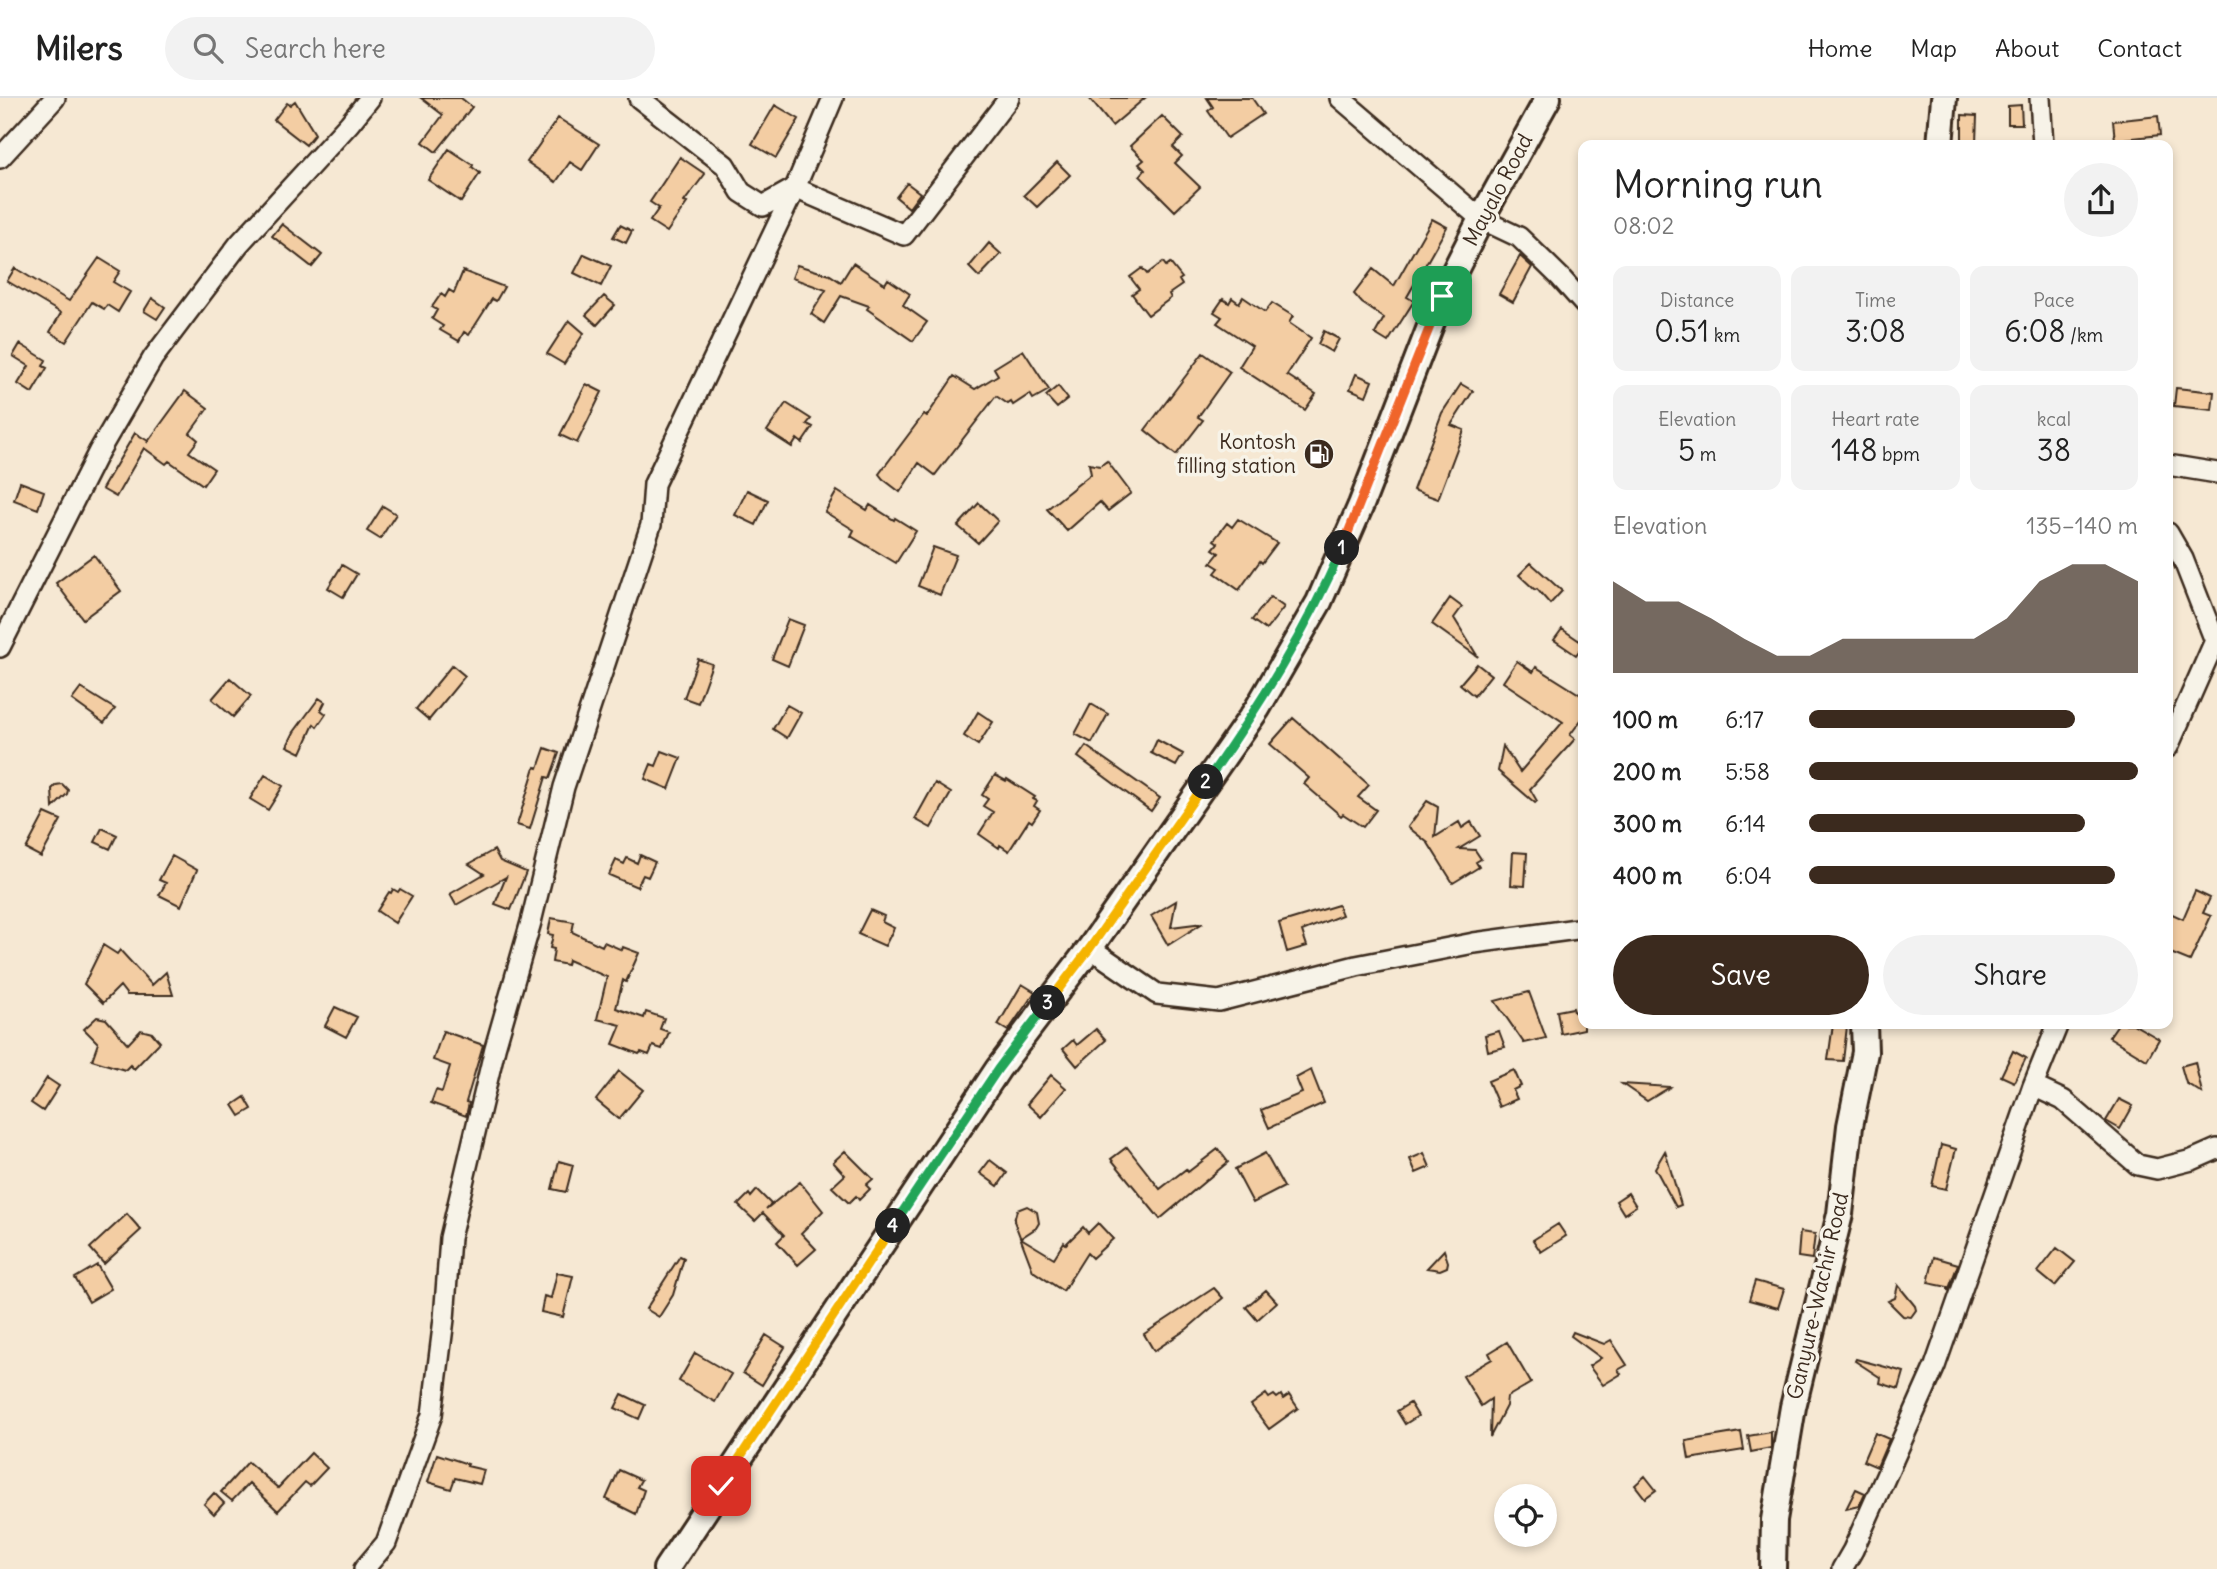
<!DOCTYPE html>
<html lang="en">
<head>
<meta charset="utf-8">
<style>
  :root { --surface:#fff; --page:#f2f2f2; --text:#222; --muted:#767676; --line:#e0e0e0; --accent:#3b2a1e }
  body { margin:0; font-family:Delius,sans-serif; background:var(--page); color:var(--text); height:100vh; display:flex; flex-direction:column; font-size:26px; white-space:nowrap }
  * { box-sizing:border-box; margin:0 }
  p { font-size:23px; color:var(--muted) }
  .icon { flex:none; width:38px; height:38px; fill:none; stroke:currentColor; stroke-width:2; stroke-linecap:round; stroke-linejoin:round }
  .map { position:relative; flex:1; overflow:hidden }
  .sheet { position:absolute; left:1578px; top:42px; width:595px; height:889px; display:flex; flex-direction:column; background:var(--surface); border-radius:14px; box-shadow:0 4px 10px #0003 }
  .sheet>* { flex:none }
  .fabs { position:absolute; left:1494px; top:1386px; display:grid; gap:14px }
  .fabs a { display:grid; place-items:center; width:63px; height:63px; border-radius:50%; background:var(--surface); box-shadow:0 4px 10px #0003; font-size:35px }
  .pin { position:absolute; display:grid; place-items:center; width:60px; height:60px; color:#fff; margin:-30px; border-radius:14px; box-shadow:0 4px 10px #0006 }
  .km { position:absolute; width:35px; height:35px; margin:-18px; border-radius:50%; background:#222; color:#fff; font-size:19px; line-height:35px; text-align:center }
  .round { display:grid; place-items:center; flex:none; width:74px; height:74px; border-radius:37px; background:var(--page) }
  .head { display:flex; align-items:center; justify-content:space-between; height:119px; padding:0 35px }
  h1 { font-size:38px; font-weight:600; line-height:52px }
  .figures { display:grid; grid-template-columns:repeat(3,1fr); gap:10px; height:119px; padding:7px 35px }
  .figures div { display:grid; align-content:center; border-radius:14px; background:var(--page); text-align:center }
  .figures b { font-size:30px; font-weight:600 }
  .figures small { font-size:19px; font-weight:400 }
  .figures p { font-size:19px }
  .chart { height:196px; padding:14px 35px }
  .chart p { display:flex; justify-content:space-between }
  .chart svg { width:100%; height:126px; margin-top:7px; fill:var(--accent); opacity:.7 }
  .cta { display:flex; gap:14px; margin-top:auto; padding:14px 35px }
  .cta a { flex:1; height:80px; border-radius:42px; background:var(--accent); color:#fff; font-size:28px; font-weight:600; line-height:80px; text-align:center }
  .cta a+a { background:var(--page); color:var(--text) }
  ul { padding:0 35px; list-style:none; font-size:23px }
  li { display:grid; grid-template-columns:112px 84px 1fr; align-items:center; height:52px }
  li i { height:18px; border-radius:9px; background:var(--accent) }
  header { display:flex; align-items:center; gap:42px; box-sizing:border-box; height:98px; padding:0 35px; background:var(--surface); border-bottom:2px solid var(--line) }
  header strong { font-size:33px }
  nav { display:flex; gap:38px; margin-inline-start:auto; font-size:24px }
  .search { width:490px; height:63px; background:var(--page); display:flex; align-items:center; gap:18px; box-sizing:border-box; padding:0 24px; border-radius:38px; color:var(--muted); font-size:26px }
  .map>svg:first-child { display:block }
  .building { fill:#f3cda3; stroke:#3b2a1e; stroke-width:2 }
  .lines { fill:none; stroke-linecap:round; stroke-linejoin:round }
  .minor-casing { stroke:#3b2a1e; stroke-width:24 }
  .tertiary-casing { stroke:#3b2a1e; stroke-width:30 }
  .minor { stroke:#f7f3e8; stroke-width:19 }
  .tertiary { stroke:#f7f3e8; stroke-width:24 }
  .split-1-casing { stroke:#fff; stroke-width:14 }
  .split-2-casing { stroke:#fff; stroke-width:14 }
  .split-3-casing { stroke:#fff; stroke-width:14 }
  .split-4-casing { stroke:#fff; stroke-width:14 }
  .split-5-casing { stroke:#fff; stroke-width:14 }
  .split-1 { stroke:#f0652b; stroke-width:9 }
  .split-2 { stroke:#22a559; stroke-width:9 }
  .split-3 { stroke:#f5b400; stroke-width:9 }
  .split-4 { stroke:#22a559; stroke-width:9 }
  .split-5 { stroke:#f5b400; stroke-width:9 }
  .labels { text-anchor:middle; stroke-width:7; stroke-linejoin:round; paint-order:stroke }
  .street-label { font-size:21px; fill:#3b2a1e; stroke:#f7f3e8 }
  .poi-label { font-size:21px; fill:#3b2a1e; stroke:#f7f3e8; text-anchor:end }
</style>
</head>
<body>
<header>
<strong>Milers</strong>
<div class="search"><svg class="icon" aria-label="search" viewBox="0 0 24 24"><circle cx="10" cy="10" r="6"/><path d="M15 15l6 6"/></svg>Search here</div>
<nav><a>Home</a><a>Map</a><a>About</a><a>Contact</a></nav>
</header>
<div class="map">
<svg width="2217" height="1471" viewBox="0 0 2217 1471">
  <rect width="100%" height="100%" fill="#f6e8d3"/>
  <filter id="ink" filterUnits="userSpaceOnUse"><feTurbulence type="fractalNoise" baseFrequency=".0143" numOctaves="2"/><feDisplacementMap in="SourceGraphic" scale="14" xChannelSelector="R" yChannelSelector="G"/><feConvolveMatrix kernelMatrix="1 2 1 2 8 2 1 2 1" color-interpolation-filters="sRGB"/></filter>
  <g filter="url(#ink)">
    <path class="building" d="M421 0H461L472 9 436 54 423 44 443 17Z
      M1089 0H1145L1112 28Z
      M1207 0H1252L1263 16 1227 40 1208 13 1213 9Z
      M295 3 315 36 306 47 274 22 287 5 290 7Z
      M775 7 799 21 776 60 752 46Z
      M2021 7 2022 26H2008V8Z
      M1962 17 1977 18 1976 44H1962Z
      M1162 18 1183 39 1173 49 1182 58 1175 65 1200 89 1175 113 1140 78 1145 72 1139 66 1144 62 1130 48Z
      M2158 18 2160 37 2115 42 2113 23Z
      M558 20 599 46 582 72 570 64 556 84 527 64Z
      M449 51 473 67 472 69 480 75 461 104 428 82Z
      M680 59 705 76 684 104 687 105 667 134 650 123 659 110 650 104Z
      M1057 64 1070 77 1037 109 1024 97Z
      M907 85 920 95 909 110 896 99Z
      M1432 121 1447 129 1407 199 1414 203 1388 244 1375 236 1384 220 1362 205 1354 196 1373 171 1394 188Z
      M282 126 322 157 312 169 272 138Z
      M620 127 632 133 626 145 613 139Z
      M989 145 1001 156 979 179 969 169Z
      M584 156 611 168 601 188 574 175Z
      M1520 158 1532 169 1513 204 1499 196Z
      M99 160 120 173 113 184 130 194 118 214 107 207 104 211 92 204 66 244 50 234 61 215 7 183 15 170 69 203Z
      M1163 164 1166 168 1170 165 1182 180 1179 182 1182 187 1169 196 1171 200 1148 217 1132 196 1139 191 1130 179 1142 170 1147 176Z
      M853 165 885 186 888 181 910 196 903 207 927 224 913 243 867 211 869 208 841 198 824 225 811 216 826 192 792 180 797 167 830 177 841 184Z
      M463 173 504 189 496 203 492 201 469 237 464 234 459 243 440 232 443 228 432 221 437 212 432 209 441 196 445 199 449 192 454 195Z
      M604 198 615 207 597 227 586 217Z
      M1243 199 1265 214 1272 205 1293 218 1289 225 1311 240 1287 277 1316 296 1305 312 1239 269 1252 248 1217 225 1222 219 1214 214 1223 201 1229 205 1232 200 1239 205Z
      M152 200 165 209 157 221 144 213Z
      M569 222 584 235 564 266 547 256Z
      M1324 233 1339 241 1332 254 1318 246Z
      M20 246 46 262 43 268 47 270 32 295 18 286 29 268 13 258Z
      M1023 252 1049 292 1033 301 1030 296 1013 307 1011 304 1008 306 996 298 935 377 919 365 900 394 883 381 879 376 924 316 927 318 954 278 975 291 998 277 994 270Z
      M1203 255 1230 274 1198 319 1203 322 1176 357 1145 332Z
      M1356 276 1372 283 1366 298 1350 291Z
      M586 286 602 294 577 345 560 337Z
      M1461 286 1473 293 1451 327 1464 332 1438 401 1413 392 1442 315Z
      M1058 288 1068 301 1057 310 1046 298Z
      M2176 290 2214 294 2212 312 2174 308Z
      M185 293 208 310 190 335 198 342 189 354 214 371 203 387 169 363 166 366 144 350 116 399 102 391 135 335 148 343 147 345Z
      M786 305 811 321 807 326 813 329 802 345 797 341 792 349 767 333Z
      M1107 363 1131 395 1108 413 1100 404 1067 433 1047 411 1091 376 1089 366 1100 368Z
      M20 384 44 393 38 411 14 402Z
      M747 392 768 402 756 427 735 417Z
      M837 393 867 412 870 407 894 422 895 420 916 433 896 465 851 438 854 432 825 414Z
      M979 405 998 423 978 445 958 428Z
      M383 408 396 416 380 441 367 433Z
      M1238 421 1277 445 1262 465 1260 463 1239 492 1215 475 1219 470 1211 465 1219 455 1213 451 1218 445 1214 442 1227 425 1232 429Z
      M933 449 956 457 940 497 918 488Z
      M94 457 121 493 83 521 56 485Z
      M1531 465 1562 493 1550 506 1537 491 1535 492 1519 477Z
      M342 467 357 476 343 499 328 490Z
      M1270 499 1284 509 1266 532 1252 522Z
      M1450 500 1462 509 1454 520 1478 559 1432 526Z
      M788 521 804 527 788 568 772 561Z
      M1562 531 1584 546 1576 557 1554 542Z
      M698 561 712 566 698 605 684 600Z
      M1517 563 1533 574 1536 569 1584 599V618L1570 637 1575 641 1530 691 1537 703 1535 705 1498 673 1503 648 1520 674 1563 624 1503 584Z
      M1477 566 1491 577 1474 598 1460 586Z
      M452 567 465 578 429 622 416 611Z
      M230 580 251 598 233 619 212 601Z
      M81 590 115 611 104 625 72 602Z
      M319 600 325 604 321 612 326 616 317 629 314 626 301 655 287 648 294 634Z
      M1091 606 1108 616 1092 645 1075 636Z
      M787 607 801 615 787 640 773 631Z
      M978 614 993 624 978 647 964 638Z
      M1293 620 1369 687 1358 699 1376 712 1363 729 1343 716 1341 718 1304 686 1309 680 1270 646Z
      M1157 642 1183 656 1176 668 1151 655Z
      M1086 648 1160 700 1151 713 1078 659Z
      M545 650 559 655 550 680 546 679 530 731 517 727 535 669 538 670Z
      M662 653 681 660 669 691 645 681 651 666 656 668Z
      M265 677 283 688 268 712 250 701Z
      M995 677 1006 683 1007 681 1035 699 1033 701 1037 703 1034 708 1040 712 1032 724 1029 722 1009 753 1000 747 999 750 979 736 993 714 983 708 988 701 982 697Z
      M935 685 951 695 931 730 915 721Z
      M62 686 68 692 67 696 53 710 52 691 56 687Z
      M1427 703 1438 709 1435 739 1459 724 1462 730 1471 724 1480 738 1459 751 1475 752 1481 761 1476 764 1479 769 1453 785 1428 745 1408 729Z
      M45 715 61 722 41 759 26 751Z
      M102 730 117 737 110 751 95 744Z
      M494 752 500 763 526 774 511 812 495 806 506 779 456 807 450 796 484 776 469 766Z
      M1513 754 1527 755 1525 788 1511 787Z
      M640 757 655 764 648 779 643 777 637 789 609 777 616 762 624 766 627 760 637 765Z
      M172 758 197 772 181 808 159 797 166 785 159 782Z
      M393 791 398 794 400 791 412 798 395 825 377 813 389 794 391 795Z
      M2195 793 2210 800 2203 815 2211 818 2190 863 2168 854V814L2183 821Z
      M1176 803 1171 829 1203 825 1168 847 1151 818Z
      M1338 807 1342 817 1302 833 1307 848 1287 854 1279 825Z
      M870 812 884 818 882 824 894 830 885 848 858 836Z
      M551 820 574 824 572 834 602 848 604 844 622 852 623 849 639 855 626 884 623 882 616 910 644 920 646 914 664 920 660 931 669 934 662 951 653 948 649 957 641 954 639 956 613 946 621 927 597 921 607 879 568 862 567 867 552 864 554 851 550 850 553 837 548 836Z
      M103 847 117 856 120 852 152 887 166 874 173 897H127L120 888 103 905 84 886Z
      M1022 886 1035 894 1008 933 998 927Z
      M1529 894 1546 940 1524 945 1495 903Z
      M335 909 357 919 346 939 325 928Z
      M1573 910 1574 914 1584 912V931L1561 936 1557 913Z
      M97 919 106 921 128 946 141 932 152 935 160 944 134 971 130 967 125 972 92 962 98 945 84 931Z
      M1833 926 1847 928 1843 963 1828 962Z
      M2118 926H2133L2159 941 2147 962 2109 939Z
      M1096 931 1106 942 1077 968 1063 951 1073 942 1077 947Z
      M443 933 483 947 466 1004 469 1005 466 1018 431 1005 436 992 442 994 450 968 433 962Z
      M1499 933 1505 949 1488 953 1485 937Z
      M2013 953 2026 960 2014 984 2001 978Z
      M2195 964 2202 995 2186 985 2181 968Z
      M1311 972 1324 1005 1269 1030 1261 1012 1302 995 1296 980Z
      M1514 972 1521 988 1513 992 1517 1001 1499 1009 1488 983Z
      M619 973 643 992 619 1021 596 1002Z
      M1051 977 1066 990 1041 1019 1027 1006Z
      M47 980 59 988 43 1013 31 1005Z
      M1622 986 1670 989 1647 1003Z
      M245 999 252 1011 240 1018 233 1007Z
      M2119 1001 2133 1008 2120 1031 2106 1023Z
      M1941 1047 1956 1051 1946 1091 1932 1088Z
      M1127 1049 1160 1091 1186 1071 1188 1074 1218 1051 1228 1064 1160 1121 1111 1061Z
      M845 1053 873 1081 866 1087 870 1091 859 1102 856 1098 849 1105 832 1089 845 1077 833 1064Z
      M1665 1053 1681 1107 1676 1109 1655 1070Z
      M1265 1055 1284 1089 1253 1105 1235 1071Z
      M1424 1055 1430 1069 1416 1075 1410 1061Z
      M990 1062 1007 1075 998 1088 980 1075Z
      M559 1063 573 1067 566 1094 552 1091Z
      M800 1084 823 1113 801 1135 816 1151 798 1167 777 1144 784 1137 763 1115 755 1123 738 1107 749 1096 751 1099 757 1092 771 1106 766 1111Z
      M1628 1095 1636 1108 1624 1116 1616 1103Z
      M1027 1108 1037 1114 1039 1125 1036 1130 1021 1140 1054 1160 1064 1144 1066 1146 1083 1129 1088 1135 1098 1125 1113 1141 1092 1160 1087 1155 1063 1193 1033 1173 1014 1123 1017 1112Z
      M127 1116 141 1132 104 1166 90 1150Z
      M1558 1126 1566 1138 1541 1154 1533 1142Z
      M1800 1134 1815 1136 1812 1161 1798 1159Z
      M2057 1150 2075 1164 2055 1188 2038 1174Z
      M1444 1152 1448 1164 1447 1169 1440 1172 1427 1170Z
      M680 1158 684 1160 673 1197 659 1219 646 1211Z
      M1934 1159 1958 1166 1948 1193V1189L1928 1185Z
      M97 1167 111 1191 89 1204 75 1180Z
      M557 1175 573 1178 563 1219 541 1214 544 1198 551 1200Z
      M1755 1183 1784 1191 1778 1210 1749 1202Z
      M1898 1187 1915 1208 1916 1212 1911 1219 1903 1218 1888 1203 1895 1200Z
      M1214 1190 1223 1200 1187 1231 1154 1253 1144 1236Z
      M1266 1192 1277 1204 1257 1222 1246 1209Z
      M1573 1234 1604 1246 1611 1242 1627 1267 1618 1272 1621 1276 1603 1287 1589 1268 1601 1260 1571 1238Z
      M766 1237 785 1249 762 1287 743 1275Z
      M1507 1244 1531 1285 1507 1299 1506 1308 1490 1339 1491 1301 1481 1308 1463 1278 1492 1261 1489 1255Z
      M695 1255 731 1276 715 1304 679 1283Z
      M1856 1261 1904 1274 1899 1291 1880 1285 1881 1280 1855 1263Z
      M622 1296 645 1307 639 1321 615 1310Z
      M1266 1296 1269 1300 1274 1297 1277 1300 1281 1297 1283 1301 1289 1297 1298 1310 1269 1331 1251 1307Z
      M1410 1305 1418 1318 1405 1326 1397 1313Z
      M1741 1334 1744 1352 1689 1361 1686 1343Z
      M1771 1334V1350L1751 1354 1748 1338Z
      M1875 1335 1889 1341 1877 1369 1863 1363Z
      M311 1355 327 1370 310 1388 305 1384 278 1413 249 1385 232 1403 221 1394 248 1364 278 1390Z
      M437 1356 468 1366 467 1368 484 1372 480 1386 455 1380 451 1391 428 1384Z
      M619 1372 641 1382 637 1389 644 1392 636 1416 606 1401Z
      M1645 1378 1656 1392 1645 1400 1635 1387Z
      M1856 1391 1865 1395 1859 1408 1846 1411Z
      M214 1395 224 1405 214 1416 204 1406Z"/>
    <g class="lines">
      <g class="minor-casing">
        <path id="minor" d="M639 0 725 67 741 94 763 108 795 90 904 137 1009 0
          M1340 0 1481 121 1519 139 1560 179 1584 206
          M2040 0 2043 47
          M0 60 55 0
          M2168 367 2217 375
          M2168 435 2183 461 2217 548
          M0 549 99 353 153 260 239 146 349 26 370 0
          M2168 649 2217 538
          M1090 850 1157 896 1219 903 1356 868 1474 845 1584 830
          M2033 988 2063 1002 2138 1067 2157 1071 2192 1062 2217 1051
          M364 1471 386 1445 432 1317 444 1221 450 1140 495 950 531 824 564 689 651 427 654 386 795 90 833 0
          M1842 1471 1853 1452 1935 1268 2033 988 2058 926"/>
      </g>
      <g class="tertiary-casing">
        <path id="tertiary" d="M1940 47 1944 0
          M666 1471 998 971 1090 850 1257 611 1319 504 1361 407 1442 198 1481 121 1548 0
          M1773 1471 1774 1422 1793 1309 1840 1116 1850 1028 1865 954 1864 926"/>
      </g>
      <use href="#minor" class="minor"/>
      <use href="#tertiary" class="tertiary"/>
    </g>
  </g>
  <g class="lines" filter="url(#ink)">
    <g class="split-1-casing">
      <path id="split-1" d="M1342 450 1442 198"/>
    </g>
    <g class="split-2-casing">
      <path id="split-2" d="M1206 684C1258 610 1306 534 1342 450"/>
    </g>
    <g class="split-3-casing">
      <path id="split-3" d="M1048 905 1090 850 1206 684"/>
    </g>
    <g class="split-4-casing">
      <path id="split-4" d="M893 1128 998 971 1048 905"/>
    </g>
    <g class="split-5-casing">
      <path id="split-5" d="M721 1388 893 1128"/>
    </g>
    <use href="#split-1" class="split-1"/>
    <use href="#split-2" class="split-2"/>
    <use href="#split-3" class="split-3"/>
    <use href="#split-4" class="split-4"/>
    <use href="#split-5" class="split-5"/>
  </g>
  <defs>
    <g id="fuel-disc" transform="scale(1.575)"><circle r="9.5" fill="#3b2a1e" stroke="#f7f3e8"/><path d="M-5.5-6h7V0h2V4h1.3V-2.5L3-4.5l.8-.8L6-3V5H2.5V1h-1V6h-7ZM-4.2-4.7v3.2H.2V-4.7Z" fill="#fff"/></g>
  </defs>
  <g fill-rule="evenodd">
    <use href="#fuel-disc" x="1319" y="356"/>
  </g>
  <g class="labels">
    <g class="street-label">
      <text transform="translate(1498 92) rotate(-62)" y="7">Mayalo Road</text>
      <text transform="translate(1818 1198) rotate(-77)" y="7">Ganyure-Wachir Road</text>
    </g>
    <g class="poi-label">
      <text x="1296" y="351">Kontosh<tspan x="1296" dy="24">filling station</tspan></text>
    </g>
  </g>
</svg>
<div class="fabs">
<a><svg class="icon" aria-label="locate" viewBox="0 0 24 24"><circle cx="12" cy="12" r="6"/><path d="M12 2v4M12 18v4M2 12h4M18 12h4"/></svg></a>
</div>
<div class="pin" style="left:1442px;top:198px;background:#1e9e55"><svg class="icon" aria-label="arrive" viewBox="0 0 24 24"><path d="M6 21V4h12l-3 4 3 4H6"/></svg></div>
<div class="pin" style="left:721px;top:1388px;background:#d93025"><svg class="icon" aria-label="check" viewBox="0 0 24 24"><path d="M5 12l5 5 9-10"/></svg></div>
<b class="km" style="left:1342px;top:450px">1</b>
<b class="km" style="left:1206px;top:684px">2</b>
<b class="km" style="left:1048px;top:905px">3</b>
<b class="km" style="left:893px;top:1128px">4</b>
<section class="sheet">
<div class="head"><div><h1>Morning run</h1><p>08:02</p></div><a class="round"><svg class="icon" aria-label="share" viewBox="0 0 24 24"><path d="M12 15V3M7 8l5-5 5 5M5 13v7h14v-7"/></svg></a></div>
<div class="figures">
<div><p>Distance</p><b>0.51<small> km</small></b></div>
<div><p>Time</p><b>3:08</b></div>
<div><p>Pace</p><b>6:08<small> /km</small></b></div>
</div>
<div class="figures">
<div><p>Elevation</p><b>5<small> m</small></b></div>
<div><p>Heart rate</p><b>148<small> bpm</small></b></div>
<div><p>kcal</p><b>38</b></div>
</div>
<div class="chart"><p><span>Elevation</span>135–140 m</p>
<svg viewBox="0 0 160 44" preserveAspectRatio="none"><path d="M0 44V12L10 19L20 19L30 25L40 32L50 38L60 38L70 32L80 32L90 32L100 32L110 32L120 25L130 12L140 6L150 6L160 12V44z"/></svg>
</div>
<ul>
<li><b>100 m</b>6:17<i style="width:81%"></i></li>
<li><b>200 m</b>5:58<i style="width:100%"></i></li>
<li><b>300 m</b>6:14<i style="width:84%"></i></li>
<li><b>400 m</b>6:04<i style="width:93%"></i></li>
</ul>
<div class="cta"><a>Save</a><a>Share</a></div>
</section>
</div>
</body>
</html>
